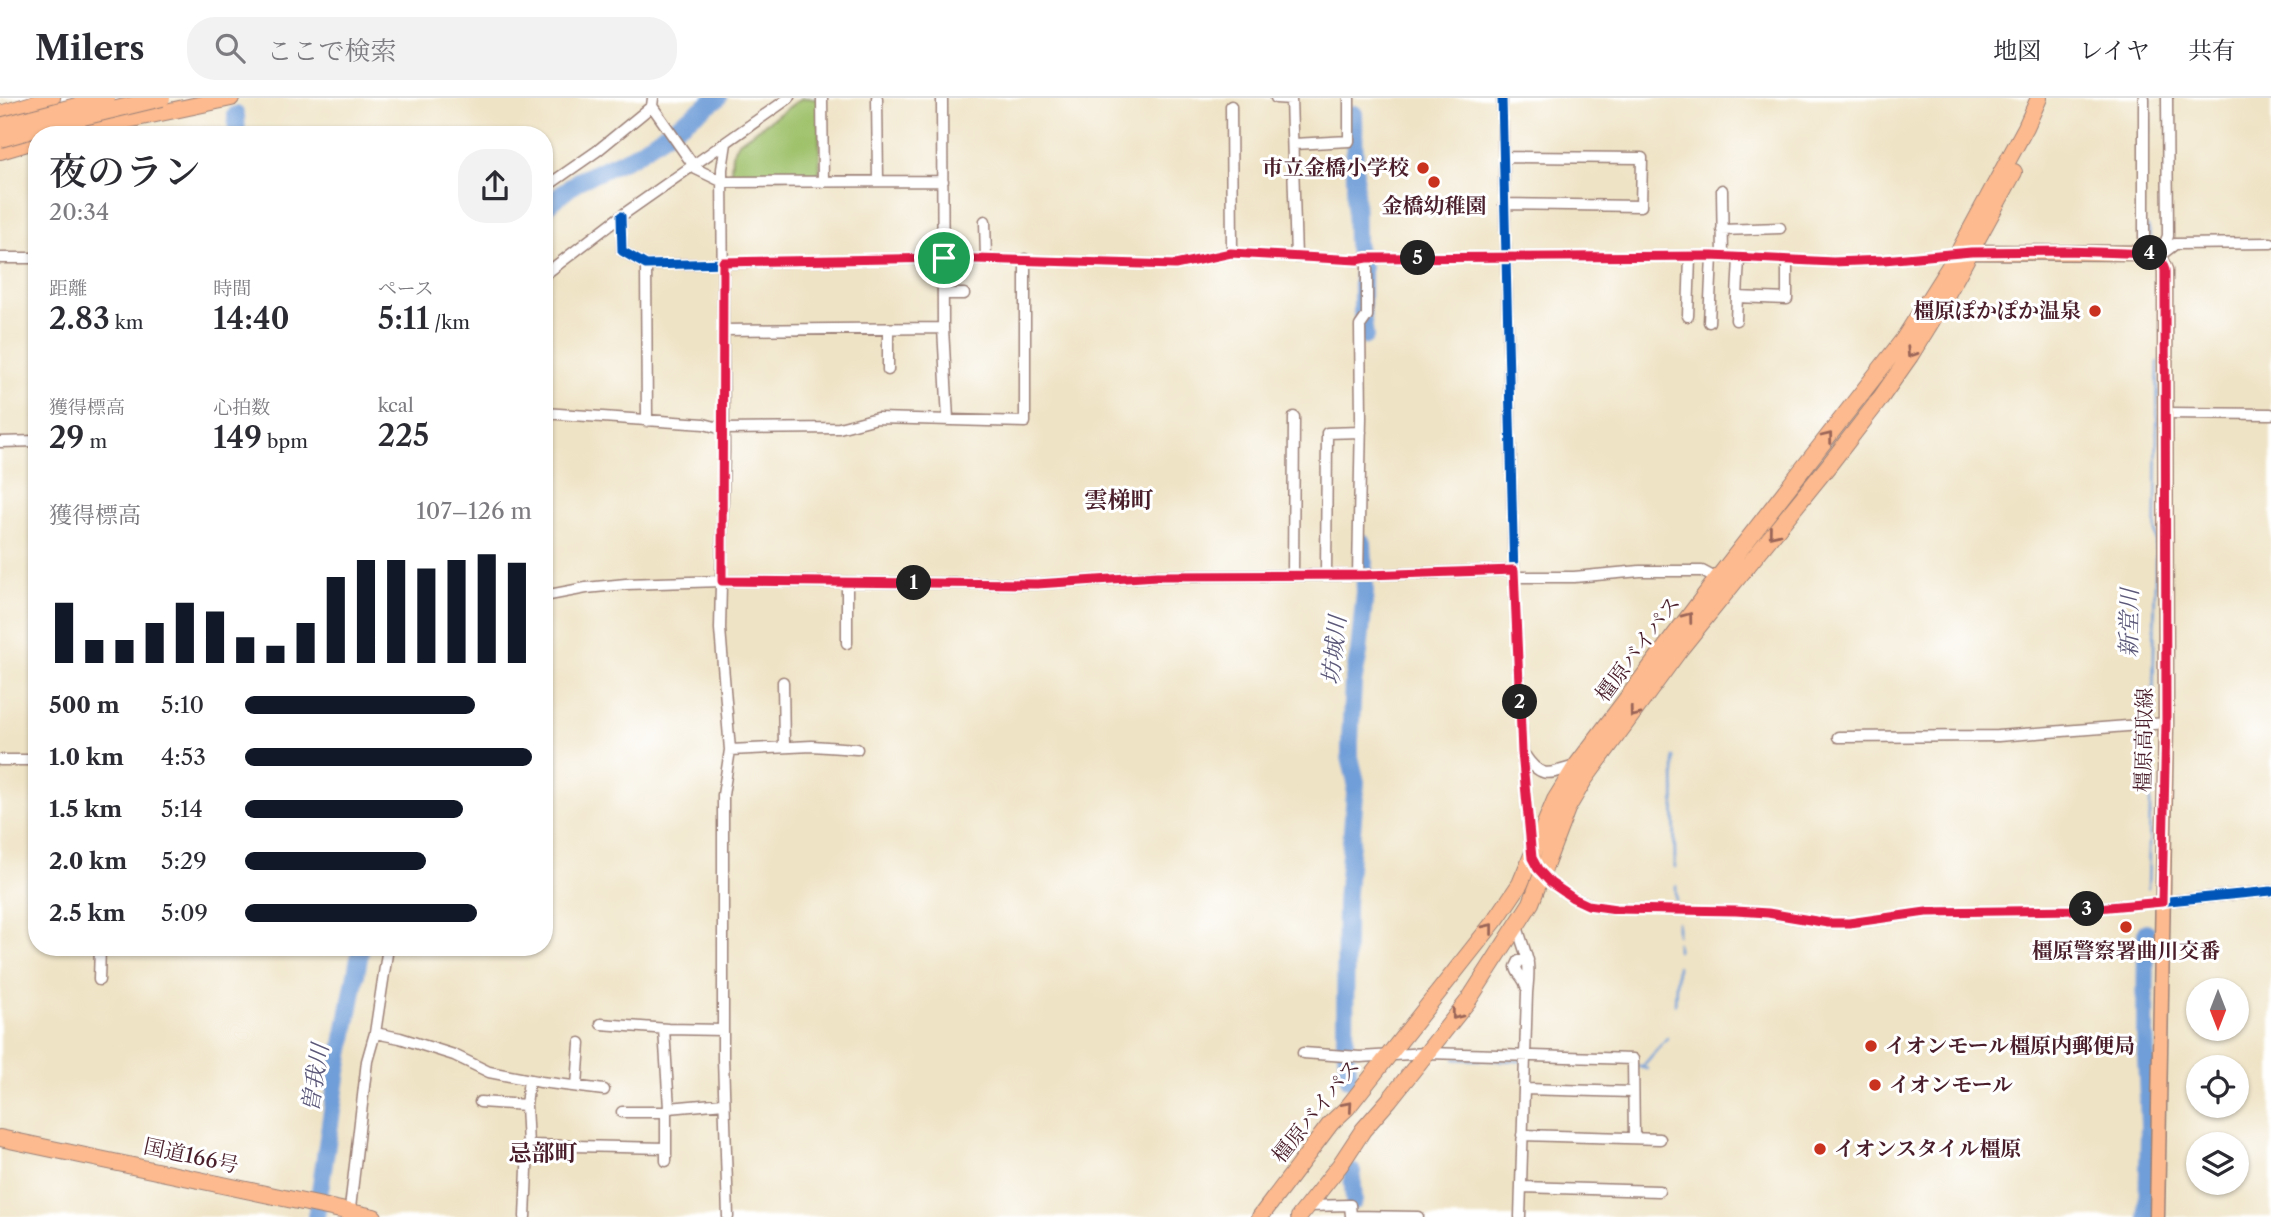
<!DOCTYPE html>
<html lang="ja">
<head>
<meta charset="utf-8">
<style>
  :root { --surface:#fff; --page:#f2f2f3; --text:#2b2b33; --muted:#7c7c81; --line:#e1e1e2; --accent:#111827 }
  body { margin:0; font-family:"Libre Caslon Text","Noto Serif JP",serif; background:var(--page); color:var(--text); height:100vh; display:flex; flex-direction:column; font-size:26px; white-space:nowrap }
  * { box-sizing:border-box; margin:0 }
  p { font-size:23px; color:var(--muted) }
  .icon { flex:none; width:38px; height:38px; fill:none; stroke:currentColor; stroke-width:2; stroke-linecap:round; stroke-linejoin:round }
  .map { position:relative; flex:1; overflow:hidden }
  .panel { position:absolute; left:28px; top:28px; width:525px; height:830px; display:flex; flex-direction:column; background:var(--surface); border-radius:28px; box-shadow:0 2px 5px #0004 }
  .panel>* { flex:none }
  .needle { width:46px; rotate:180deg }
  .fabs { position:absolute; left:2186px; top:880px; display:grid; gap:14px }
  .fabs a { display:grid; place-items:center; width:63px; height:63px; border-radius:50%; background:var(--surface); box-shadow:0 2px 5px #0004; font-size:35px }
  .pin { position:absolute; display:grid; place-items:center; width:60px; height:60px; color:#fff; margin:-30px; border:4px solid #fff; border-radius:50%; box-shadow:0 2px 7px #0007 }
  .km { position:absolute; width:35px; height:35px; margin:-18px; border-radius:50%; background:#222; color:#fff; font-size:19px; line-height:35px; text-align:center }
  .round { display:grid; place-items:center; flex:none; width:74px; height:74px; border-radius:28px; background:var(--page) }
  .head { display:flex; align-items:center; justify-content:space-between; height:119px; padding:0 21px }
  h1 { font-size:38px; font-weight:600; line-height:52px }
  .figures { display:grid; grid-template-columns:repeat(3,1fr); gap:10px; height:119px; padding:7px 21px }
  .figures div { display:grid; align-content:center }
  .figures b { font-size:30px; font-weight:600 }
  .figures small { font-size:19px; font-weight:400 }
  .figures p { font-size:19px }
  .chart { height:196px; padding:14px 21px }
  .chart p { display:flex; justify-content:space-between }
  .chart svg { width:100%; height:126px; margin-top:7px; stroke:var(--accent); stroke-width:6 }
  ul { padding:0 21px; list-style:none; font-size:23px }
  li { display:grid; grid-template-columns:112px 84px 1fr; align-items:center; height:52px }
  li i { height:18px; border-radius:9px; background:var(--accent) }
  header { display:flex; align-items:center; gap:42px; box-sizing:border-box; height:98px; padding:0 35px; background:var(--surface); border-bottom:2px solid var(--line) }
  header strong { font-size:33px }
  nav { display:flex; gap:38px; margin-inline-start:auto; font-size:24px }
  .search { width:490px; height:63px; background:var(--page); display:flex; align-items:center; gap:18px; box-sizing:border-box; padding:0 24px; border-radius:28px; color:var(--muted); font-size:26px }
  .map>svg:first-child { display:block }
  .green { fill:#9fc16a; stroke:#74704a; stroke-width:2 }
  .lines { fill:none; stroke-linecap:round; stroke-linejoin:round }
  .stream { stroke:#6f9ed8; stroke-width:2.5 }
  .river { stroke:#6f9ed8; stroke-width:18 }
  .minor-casing { stroke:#9c8178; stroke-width:13 }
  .major-casing { stroke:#9c8178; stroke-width:17 }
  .highway-casing { stroke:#9c8178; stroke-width:18 }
  .minor { stroke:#fff; stroke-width:10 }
  .major { stroke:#fcba8e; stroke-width:14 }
  .highway { stroke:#fcba8e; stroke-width:16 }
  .highway-bridge-casing { stroke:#9c8178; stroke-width:18; stroke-linecap:butt }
  .highway-bridge { stroke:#fcba8e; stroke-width:16 }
  .cycleway-casing { stroke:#fff; stroke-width:13 }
  .cycleway { stroke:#0057b8; stroke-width:9 }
  .oneway { stroke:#9a6558 }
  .route-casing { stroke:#fff; stroke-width:14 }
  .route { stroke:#e11d48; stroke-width:9 }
  .poi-dot { fill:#c8321e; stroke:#fff; stroke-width:2.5 }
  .labels { text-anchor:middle; stroke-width:6; stroke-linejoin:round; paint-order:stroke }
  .poi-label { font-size:21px; font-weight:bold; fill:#4a1f2b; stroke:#fff; text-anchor:start }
  .street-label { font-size:21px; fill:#4a1f2b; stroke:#fff }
  .neighbourhood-label { font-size:23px; font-weight:bold; fill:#4a1f2b; stroke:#fff }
  .water-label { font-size:23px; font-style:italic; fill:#5b5879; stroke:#fff }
</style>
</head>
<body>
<header>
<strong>Milers</strong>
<div class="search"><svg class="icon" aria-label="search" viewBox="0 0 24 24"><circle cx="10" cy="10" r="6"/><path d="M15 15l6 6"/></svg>ここで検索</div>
<nav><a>地図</a><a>レイヤ</a><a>共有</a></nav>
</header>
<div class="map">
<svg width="2271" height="1119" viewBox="0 0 2271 1119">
  <rect width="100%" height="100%" fill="#fff"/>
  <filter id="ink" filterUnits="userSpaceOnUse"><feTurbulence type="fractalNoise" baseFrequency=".0143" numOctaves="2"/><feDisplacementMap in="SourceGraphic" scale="14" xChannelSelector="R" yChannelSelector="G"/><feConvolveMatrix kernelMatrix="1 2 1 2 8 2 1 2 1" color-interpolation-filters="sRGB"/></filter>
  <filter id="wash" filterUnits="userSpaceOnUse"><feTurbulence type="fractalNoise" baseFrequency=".00686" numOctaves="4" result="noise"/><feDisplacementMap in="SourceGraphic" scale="28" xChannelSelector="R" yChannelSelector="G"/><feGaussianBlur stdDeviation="1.57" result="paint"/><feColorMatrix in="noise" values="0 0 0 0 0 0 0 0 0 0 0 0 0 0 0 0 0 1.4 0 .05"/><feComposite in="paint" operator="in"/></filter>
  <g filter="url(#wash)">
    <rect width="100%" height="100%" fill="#efe3c5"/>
    <path class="green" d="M802 0H819L820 73 814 78 737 79 731 74 732 56 739 44Z"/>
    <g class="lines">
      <path class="stream" d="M2149 35 2150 0
        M2148 129 2151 139
        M2153 624 2158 264
        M1674 659 1675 769
        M1676 788V802
        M2148 790 2152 631
        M1677 824V836
        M1677 845V853
        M1675 906 1677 868
        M1455 961 1522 963
        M1637 968 1647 971
        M1642 969 1667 940"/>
      <path class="river" d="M1354 16 1356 145 1362 170V214L1365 238
        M236 17 237 37
        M544 110 578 83 633 58 718 0
        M2146 834 2145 935 2149 1028 2147 1119
        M1349 981 1345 946 1346 805 1356 684 1350 659V643L1353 585 1359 554 1365 494 1363 445
        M1352 1074 1354 1103
        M316 1119 338 973 361 849"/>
    </g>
  </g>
  <g filter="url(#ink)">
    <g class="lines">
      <g class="minor-casing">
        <path id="minor" d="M653 0 652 8 696 71 723 84 943 83
          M822 0 823 84
          M877 0 878 83
          M942 0 943 230 948 321
          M1276 0 1291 1 1296 159
          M1502 0 1514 479 1523 654 1529 738 1532 760 1538 771 1551 785 1573 800 1601 810 1754 814 1828 825 1869 823 1926 814 2077 812 2271 793
          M2144 0V155
          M1231 8 1232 155
          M726 45 722 71 724 352 720 531 730 652 723 697V960L728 1119
          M1294 46 1349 43V0
          M1504 59 1642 60 1641 108 1504 106
          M544 90 597 53 652 8
          M1722 92 1723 159
          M621 118 622 153 646 167 944 160 1175 167 1232 155 1358 162 1367 160 1712 158 1833 164 1884 162 1958 155
          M985 123 986 160
          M1722 132 1780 130
          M2162 156 2175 146 2271 145
          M2159 159 2168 138 2167 0
          M0 160H37
          M1739 160 1737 199 1787 201V162
          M646 167 647 323
          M544 177 621 118 789 0
          M943 196H964
          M1688 218 1690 159
          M1736 222 1737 199
          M1709 224 1712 158
          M888 231V272
          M723 232 943 230
          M544 315 704 326 723 331 839 330 877 320 1025 324V161
          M2165 315 2271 316
          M0 344 37 343
          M1293 477 1294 319
          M1326 477 1327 335 1361 334
          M1358 477 1361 319 1360 228 1367 218V160
          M1514 479H1574L1640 473H1702L1717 481
          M544 498 586 490 626 486 722 483 1037 486 1157 478 1367 477 1514 472
          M847 545V484
          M783 584 784 649
          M1838 639 1998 638 2166 625
          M730 652 812 648 857 651
          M1524 656C1541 682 1549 676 1575 668
          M0 662H37
          M1517 826C1519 838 1524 848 1527 860 1530 871 1528 883 1527 895L1520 1119
          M99 882 100 849
          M1526 889C1525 880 1517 877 1516 869L1519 863 1528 862
          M601 926 668 931 723 932
          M664 931 669 1010
          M375 935 400 940 454 957 489 974 541 984 604 992
          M1303 955 1360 959 1427 955 1633 961 1634 1040
          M577 988 580 945
          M1524 991 1632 994
          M480 1004 526 1007
          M622 1014H666
          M1522 1037 1660 1041
          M528 1047 666 1050
          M666 1063V1014L669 1010 724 1005
          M1521 1089 1659 1093
          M1308 1108 1350 1107 1351 1118 1418 1119
          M349 1119 367 963 375 935 388 849
          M525 1119 528 1047 526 1007 529 982"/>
      </g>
      <g class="major-casing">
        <path id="major" d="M1960 154 2144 155 2159 159 2165 172 2166 625 2157 1119"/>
      </g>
      <g class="highway-casing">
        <path id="highway" d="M0 16 52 0
          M57 37 231 0
          M0 53 37 42
          M0 1040 374 1119
          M1260 1119 1331 1025 1347 1010 1497 820 1520 786 1555 702 1576 668 1717 481 1903 242 1958 155 2026 29 2039 0
          M1299 1119 1340 1067 1363 1032 1390 1001 1468 903 1531 805 1567 711 1584 682 1681 550 1829 367 1877 305 1910 258 1939 211 2014 74"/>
      </g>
      <use href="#minor" class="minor"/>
      <use href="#major" class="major"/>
      <use href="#highway" class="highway"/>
      <g class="highway-bridge-casing">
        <path id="highway-bridge" d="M0 28 107 0
          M0 41 50 27 162 0"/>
      </g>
      <use href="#highway-bridge" class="highway-bridge"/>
      <g class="cycleway-casing">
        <path id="cycleway" d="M1502 0 1514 479 1523 654 1529 738 1532 760 1538 771 1551 785 1573 800 1601 810 1754 814 1828 825 1869 823 1926 814 2077 812 2271 793
          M621 118 622 153 646 167 944 160 1175 167 1232 155 1358 162 1367 160 1712 158 1833 164 1884 162 1958 155"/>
      </g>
      <use href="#cycleway" class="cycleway"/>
    </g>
    <defs><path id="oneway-chevron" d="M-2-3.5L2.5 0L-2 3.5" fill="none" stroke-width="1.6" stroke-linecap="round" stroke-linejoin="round" transform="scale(1.75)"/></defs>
    <g class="oneway">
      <use href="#oneway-chevron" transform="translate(1911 255) rotate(123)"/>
      <use href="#oneway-chevron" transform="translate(1828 339) rotate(-52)"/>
      <use href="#oneway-chevron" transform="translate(1773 435) rotate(129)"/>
      <use href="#oneway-chevron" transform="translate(1688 519) rotate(-53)"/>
      <use href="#oneway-chevron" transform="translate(1634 615) rotate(127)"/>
      <use href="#oneway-chevron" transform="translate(1489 830) rotate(-51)"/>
      <use href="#oneway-chevron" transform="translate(1456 917) rotate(128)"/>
      <use href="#oneway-chevron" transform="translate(1348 1008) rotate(-49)"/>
    </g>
  </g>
  <g class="lines" filter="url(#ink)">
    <g class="route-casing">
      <path id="route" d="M2067 153 2152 156 2160 159 2165 172 2166 625 2162 804 2077 812 1926 814 1849 825H1828L1768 815 1736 813 1616 811 1588 807 1573 800 1551 785 1538 771 1532 760 1522 654 1514 472 1367 477 1157 478 1037 486 722 483 723 164 944 160 1175 167 1231 155 1357 162 1367 160 1712 158 1833 164 1884 162 1971 154Z"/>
    </g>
    <use href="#route" class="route"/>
  </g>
  <g class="poi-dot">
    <circle cx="1423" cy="70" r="7"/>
    <circle cx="1434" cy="84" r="7"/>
    <circle cx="2095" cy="213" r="7"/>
    <circle cx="2126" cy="829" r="7"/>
    <circle cx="1871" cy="948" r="7"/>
    <circle cx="1875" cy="987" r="7"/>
    <circle cx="1820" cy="1051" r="7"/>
  </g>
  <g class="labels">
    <g class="poi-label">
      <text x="1409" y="77" text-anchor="end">市立金橋小学校</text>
      <text x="1434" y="115" text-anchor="middle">金橋幼稚園</text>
      <text x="2081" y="220" text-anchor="end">橿原ぽかぽか温泉</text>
      <text x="2126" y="860" text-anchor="middle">橿原警察署曲川交番</text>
      <text x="1885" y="955">イオンモール橿原内郵便局</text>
      <text x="1889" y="994">イオンモール</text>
      <text x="1834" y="1058">イオンスタイル橿原</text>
    </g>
    <g class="street-label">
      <text transform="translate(1638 551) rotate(-53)" y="7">橿原バイパス</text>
      <text transform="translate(2144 642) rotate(-89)" y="7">橿原高取線</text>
      <text transform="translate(1316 1013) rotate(-51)" y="7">橿原バイパス</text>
      <text transform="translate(191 1058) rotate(12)" y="7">国道166号</text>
    </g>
    <g class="neighbourhood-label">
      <text x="1119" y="410">雲梯町</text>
      <text x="543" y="1063">忌部町</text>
    </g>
    <g class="water-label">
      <text transform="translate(2129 525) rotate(-89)" y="8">新堂川</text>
      <text transform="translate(1334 552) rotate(-84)" y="8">坊城川</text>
      <text transform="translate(315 980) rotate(-81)" y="8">曽我川</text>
    </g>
  </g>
</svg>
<div class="fabs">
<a><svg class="needle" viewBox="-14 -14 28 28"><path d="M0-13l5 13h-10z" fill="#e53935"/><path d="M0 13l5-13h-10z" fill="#7c7c81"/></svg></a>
<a><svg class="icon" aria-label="locate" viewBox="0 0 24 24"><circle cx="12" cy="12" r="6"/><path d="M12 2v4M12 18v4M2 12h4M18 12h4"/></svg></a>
<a><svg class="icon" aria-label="layers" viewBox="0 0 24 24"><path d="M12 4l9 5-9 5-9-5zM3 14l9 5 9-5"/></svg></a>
</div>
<div class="pin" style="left:944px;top:160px;background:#1e9e55"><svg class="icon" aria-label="arrive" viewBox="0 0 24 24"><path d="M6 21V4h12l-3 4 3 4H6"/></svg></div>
<b class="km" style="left:914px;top:485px">1</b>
<b class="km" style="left:1520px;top:604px">2</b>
<b class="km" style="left:2087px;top:811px">3</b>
<b class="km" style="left:2150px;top:155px">4</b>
<b class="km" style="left:1418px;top:160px">5</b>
<section class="panel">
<div class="head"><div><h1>夜のラン</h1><p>20:34</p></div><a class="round"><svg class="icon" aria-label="share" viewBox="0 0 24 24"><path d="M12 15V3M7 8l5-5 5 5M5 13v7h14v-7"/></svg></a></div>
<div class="figures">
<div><p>距離</p><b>2.83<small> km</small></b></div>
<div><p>時間</p><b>14:40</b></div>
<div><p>ペース</p><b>5:11<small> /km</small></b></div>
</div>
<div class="figures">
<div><p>獲得標高</p><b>29<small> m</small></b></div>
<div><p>心拍数</p><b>149<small> bpm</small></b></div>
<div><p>kcal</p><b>225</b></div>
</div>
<div class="chart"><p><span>獲得標高</span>107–126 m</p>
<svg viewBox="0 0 160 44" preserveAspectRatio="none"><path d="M5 44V23M15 44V36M25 44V36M35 44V30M45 44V23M55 44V26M65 44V35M75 44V38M85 44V30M95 44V14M105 44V8M115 44V8M125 44V11M135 44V8M145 44V6M155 44V9"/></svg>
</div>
<ul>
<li><b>500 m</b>5:10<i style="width:80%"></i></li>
<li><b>1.0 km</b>4:53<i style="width:100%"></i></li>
<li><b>1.5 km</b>5:14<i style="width:76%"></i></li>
<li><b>2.0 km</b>5:29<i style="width:63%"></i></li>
<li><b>2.5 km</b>5:09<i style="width:81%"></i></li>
</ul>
</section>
</div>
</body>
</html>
